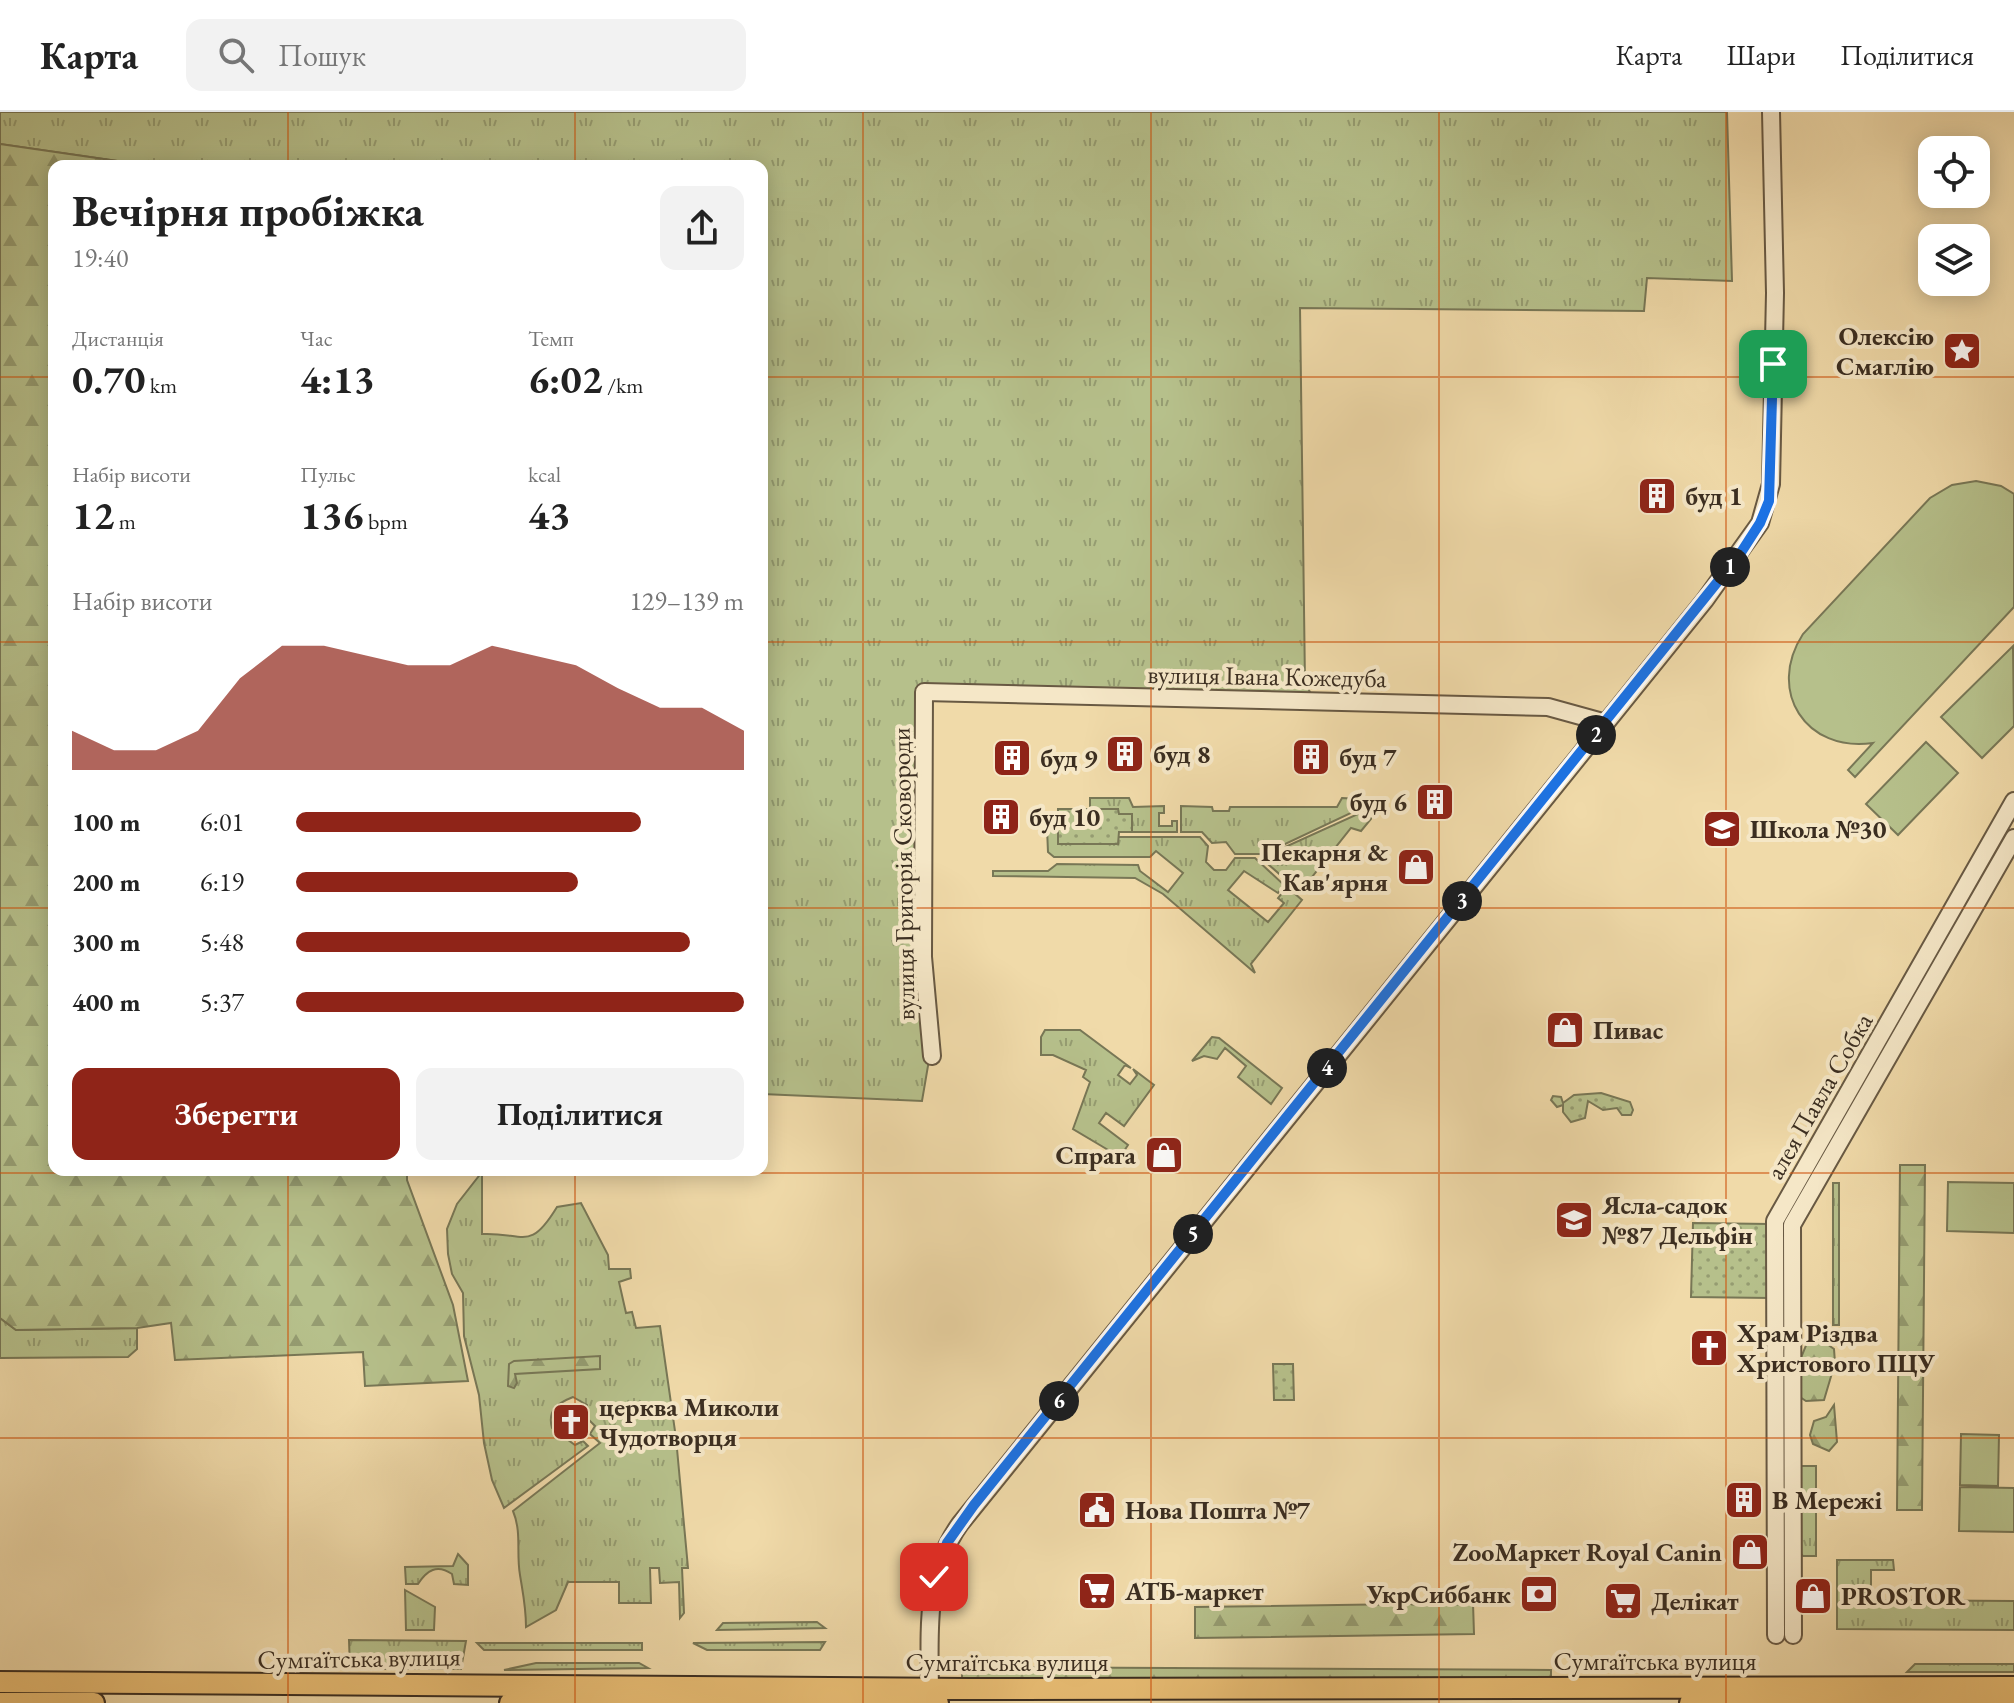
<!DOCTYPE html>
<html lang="uk">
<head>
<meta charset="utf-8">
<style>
  :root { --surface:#fff; --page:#f2f2f2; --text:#222; --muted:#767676; --line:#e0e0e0; --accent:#8f2418 }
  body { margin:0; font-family:"EB Garamond",serif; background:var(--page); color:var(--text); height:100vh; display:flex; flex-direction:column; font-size:30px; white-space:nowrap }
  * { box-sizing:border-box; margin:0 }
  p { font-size:26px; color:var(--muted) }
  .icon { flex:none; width:44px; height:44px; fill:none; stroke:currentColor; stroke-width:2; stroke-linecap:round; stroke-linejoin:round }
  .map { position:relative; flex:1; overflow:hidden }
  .details { position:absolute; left:48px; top:48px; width:720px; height:1016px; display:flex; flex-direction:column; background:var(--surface); border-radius:16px; box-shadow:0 4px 20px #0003 }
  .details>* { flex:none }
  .buttons { position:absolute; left:1918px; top:24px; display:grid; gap:16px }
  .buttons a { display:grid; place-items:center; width:72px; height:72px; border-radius:16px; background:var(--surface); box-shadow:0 4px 20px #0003; font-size:40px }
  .pin { position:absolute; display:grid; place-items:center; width:68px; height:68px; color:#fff; margin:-34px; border-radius:16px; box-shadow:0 4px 12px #0006 }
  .km { position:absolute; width:40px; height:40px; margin:-20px; border-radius:50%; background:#222; color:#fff; font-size:22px; line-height:40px; text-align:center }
  .round { display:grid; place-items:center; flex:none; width:84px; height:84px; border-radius:16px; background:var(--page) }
  .head { display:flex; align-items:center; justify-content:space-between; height:136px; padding:0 24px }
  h1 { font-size:44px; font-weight:700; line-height:60px }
  .metrics { display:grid; grid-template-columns:repeat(3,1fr); gap:12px; height:136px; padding:8px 24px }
  .metrics div { display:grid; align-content:center }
  .metrics b { font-size:40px; font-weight:700 }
  .metrics small { font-size:22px; font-weight:400 }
  .metrics p { font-size:22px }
  .chart { height:224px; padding:16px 24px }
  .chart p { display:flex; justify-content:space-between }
  .chart svg { width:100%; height:144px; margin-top:8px; fill:var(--accent); opacity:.7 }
  .button { display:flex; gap:16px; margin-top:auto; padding:16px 24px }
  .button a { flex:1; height:92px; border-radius:16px; background:var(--accent); color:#fff; font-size:32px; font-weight:700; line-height:92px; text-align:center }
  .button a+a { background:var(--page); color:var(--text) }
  ul { padding:0 24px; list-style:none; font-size:26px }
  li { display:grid; grid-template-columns:128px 96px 1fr; align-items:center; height:60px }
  li i { height:20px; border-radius:10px; background:var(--accent) }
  header { display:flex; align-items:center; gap:48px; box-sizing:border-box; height:112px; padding:0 40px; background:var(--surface); border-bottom:2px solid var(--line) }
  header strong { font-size:38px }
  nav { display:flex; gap:44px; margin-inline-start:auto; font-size:28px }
  .search { width:560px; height:72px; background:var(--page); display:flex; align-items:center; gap:20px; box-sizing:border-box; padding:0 28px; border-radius:16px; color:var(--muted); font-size:30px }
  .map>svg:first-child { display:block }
  .grass { fill:url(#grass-tufts); stroke:#787756; stroke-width:2 }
  .forest { fill:url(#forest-firs); stroke:#787756; stroke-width:2 }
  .park { fill:url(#park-dots); stroke:#787756; stroke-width:2 }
  .garden { fill:#b6c08b; stroke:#787756; stroke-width:2 }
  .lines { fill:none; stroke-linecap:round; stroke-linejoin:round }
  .minor-casing { stroke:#685943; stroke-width:20 }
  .major-casing { stroke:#3b2e21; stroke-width:24 }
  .minor { stroke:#f5e7c7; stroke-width:16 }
  .major { stroke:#e8bd74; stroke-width:20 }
  .route-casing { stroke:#fff; stroke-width:16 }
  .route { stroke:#1a73e8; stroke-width:10 }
  .grid { fill:none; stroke:#ce530f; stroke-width:2; stroke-opacity:0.55 }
  .labels { text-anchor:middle; stroke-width:8; stroke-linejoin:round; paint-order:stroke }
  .poi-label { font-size:26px; font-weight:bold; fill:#3b2e21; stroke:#f5e7c7; text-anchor:start }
  .street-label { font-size:26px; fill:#3b2e21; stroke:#f5e7c7 }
</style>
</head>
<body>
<header>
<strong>Карта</strong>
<div class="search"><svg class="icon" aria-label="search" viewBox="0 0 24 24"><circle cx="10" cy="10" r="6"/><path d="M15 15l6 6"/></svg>Пошук</div>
<nav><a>Карта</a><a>Шари</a><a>Поділитися</a></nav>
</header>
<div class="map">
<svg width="2014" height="1591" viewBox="0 0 2014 1591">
  <defs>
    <pattern id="grass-tufts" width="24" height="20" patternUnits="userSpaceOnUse" patternTransform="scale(2)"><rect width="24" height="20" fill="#b6c08b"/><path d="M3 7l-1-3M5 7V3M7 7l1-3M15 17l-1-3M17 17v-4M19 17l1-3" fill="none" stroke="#959c71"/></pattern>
    <pattern id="forest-firs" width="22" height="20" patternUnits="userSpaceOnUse" patternTransform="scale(2)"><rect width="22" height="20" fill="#b6c08b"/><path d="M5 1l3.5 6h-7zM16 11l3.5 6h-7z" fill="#959c71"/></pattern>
    <pattern id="park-dots" width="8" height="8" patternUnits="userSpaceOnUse" patternTransform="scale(2)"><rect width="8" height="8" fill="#b6c08b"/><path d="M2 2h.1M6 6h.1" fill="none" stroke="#959c71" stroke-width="1.8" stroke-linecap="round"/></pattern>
  </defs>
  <rect width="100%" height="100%" fill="#f0daa9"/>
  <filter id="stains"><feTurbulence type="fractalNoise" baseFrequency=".0025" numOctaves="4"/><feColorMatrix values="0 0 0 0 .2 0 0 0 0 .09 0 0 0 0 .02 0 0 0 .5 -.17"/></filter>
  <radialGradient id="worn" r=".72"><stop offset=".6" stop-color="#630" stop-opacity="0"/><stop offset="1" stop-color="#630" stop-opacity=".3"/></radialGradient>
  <path class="grass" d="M0 0H1727L1732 169 1647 166 1644 199 1300 196 1305 571 1315 589 925 580 929 948 922 989 762 982V54H152L0 32Z
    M1090 686H1129L1133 695 1164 694V701H1159V714H1172V709H1177V720H1132V703L1118 702V697H1090Z
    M1342 686 1361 687 1370 692 1264 742H1235L1226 730 1212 731 1202 720H1181V694L1212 695 1213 699H1229L1230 695H1337Z
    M1371 696V707L1361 719 1351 716 1300 780 1261 746Z
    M1047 716H1058L1059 732H1118V725H1200L1208 734 1206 750 1214 758H1226L1235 746H1255L1284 773 1278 781 1244 759 1228 778 1268 810 1284 791 1278 786 1287 775 1302 788 1251 852 1255 861 1163 782 1135 766 993 764V759H1048L1057 752 1138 753 1140 759 1168 780 1183 761 1156 739 1150 745H1054L1048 740Z
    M1045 918H1080L1131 956 1125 953 1118 963 1130 972 1137 963 1133 957 1154 973 1124 1014 1106 1001 1099 1011 1128 1033 1120 1045 1073 1017 1090 970 1083 965 1086 958 1053 943H1041V925Z
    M1212 925 1219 926 1282 976 1271 992 1238 965 1246 954 1225 936 1217 947 1204 944 1192 949Z
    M482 1060H486L482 1063V1122C524 1120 529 1141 557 1095L581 1091 608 1143 609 1157H630L631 1166 619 1170 626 1201 632 1200 636 1216 660 1214 676 1326 688 1456H682L684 1501 680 1506 679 1470 660 1471 659 1456H650L651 1491H619V1470H568L556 1498 526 1515C526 1495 523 1482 520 1463 516 1441 522 1421 513 1399L600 1331 590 1322 595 1314 585 1304 587 1293 573 1285C558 1291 547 1298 552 1316L575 1333 583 1329 588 1334 504 1396 492 1368 484 1331 479 1283 464 1224 463 1181 452 1162 448 1142 447 1117 457 1092Z
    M1833 1071H1839V1213H1833Z
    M0 1206 16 1218 137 1216V1237L128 1245 0 1246Z
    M1798 1354H1816V1444H1803L1798 1439Z
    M458 1442 468 1453V1473L454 1472 452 1462C437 1452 427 1458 418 1472H406L405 1455 453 1454Z
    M1837 1448H1893L1894 1458H1871V1488L2014 1489V1518L1837 1517Z
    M405 1478 435 1495 434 1518H406Z
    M817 1510 825 1516 717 1518 723 1511Z
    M349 1528 466 1529 461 1557H350Z
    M825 1530 820 1538H707L693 1531Z
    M477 1531H642V1538H484Z
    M536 1551H639L648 1556 504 1558Z
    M1915 1552H2014V1560H1907Z"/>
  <path class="forest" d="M0 32 152 54H54V1058H407V1068L453 1193 468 1269 365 1274 363 1240 175 1248 171 1211 137 1216 16 1218 0 1206Z
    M1900 1053H1925L1922 1398H1897Z
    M1820 1227 1834 1237 1835 1251 1824 1288 1806 1289 1800 1285V1248L1807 1231Z
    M600 1244V1257L515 1262 517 1271 514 1276 508 1274 509 1252 514 1249Z
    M1834 1293 1837 1330 1829 1339 1813 1332 1810 1323 1814 1309 1826 1305Z
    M1473 1491 1474 1522 1195 1526V1495Z
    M962 1555 1551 1558V1571L962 1568Z"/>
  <path class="park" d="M1058 697H1118L1119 702H1132V720H1119L1118 732H1058Z
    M1601 981 1630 990 1633 998 1631 1003H1622L1617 996 1603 998 1588 989 1585 1006 1571 1010 1563 1000V993L1557 995 1551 988 1553 984 1561 985 1563 991 1574 983Z
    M1693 1111 1770 1112V1186L1691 1185Z
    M1273 1252H1293L1294 1288H1274Z"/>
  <path class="garden" d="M1976 369 2001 374 2014 382V495L1855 665 1848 658 1873 631C1806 641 1766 579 1803 522L1930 386 1952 373Z
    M2013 534 2014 614 1982 646 1941 605Z
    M1926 630 1958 661 1898 723 1866 692Z
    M1948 1070 2014 1071V1121L1947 1119Z
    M1961 1322 1999 1323 1998 1374 1960 1373Z
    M1960 1375 2014 1376V1420L1959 1419Z"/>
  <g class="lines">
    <g class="minor-casing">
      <path id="minor" d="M932 944 923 845 924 580 1548 595 1606 611
        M1776 1523 1775 1109 2014 689
        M1793 1523 1792 1113 2014 726
        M930 1585C930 1525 923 1464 960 1412L1705 488 1760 411 1771 372 1775 181 1771 0"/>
    </g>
    <g class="major-casing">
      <path id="major" d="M0 1570 969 1577 2014 1575
        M0 1591H94
        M510 1591H938
        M1690 1591 2014 1590"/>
    </g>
    <use href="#minor" class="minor"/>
    <use href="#major" class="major"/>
  </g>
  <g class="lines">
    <g class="route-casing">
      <path id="route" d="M934 1465 947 1431 974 1393 1740 442 1760 411 1769 389 1773 252"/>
    </g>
    <use href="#route" class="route"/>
  </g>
  <path class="grid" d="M288 0V54M575 0V54M863 0V1591M1151 0V1591M1439 0V1591M1726 0V1591M0 265H54M762 265H2014M0 530H54M762 530H2014M0 796H54M762 796H2014M288 1058V1591M575 1058V1591M0 1061H2014M0 1326H2014"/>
  <defs>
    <g id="sight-square" transform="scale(2)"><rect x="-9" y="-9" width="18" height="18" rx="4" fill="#8f2418" stroke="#f5e7c7"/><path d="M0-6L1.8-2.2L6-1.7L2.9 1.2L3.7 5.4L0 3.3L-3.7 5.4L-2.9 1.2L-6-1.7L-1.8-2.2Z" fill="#fff"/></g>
    <g id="building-square" transform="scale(2)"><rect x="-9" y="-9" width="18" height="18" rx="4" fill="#8f2418" stroke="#f5e7c7"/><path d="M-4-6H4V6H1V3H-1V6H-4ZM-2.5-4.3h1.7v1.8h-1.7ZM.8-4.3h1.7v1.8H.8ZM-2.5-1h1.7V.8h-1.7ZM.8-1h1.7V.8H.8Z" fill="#fff"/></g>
    <g id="school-square" transform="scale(2)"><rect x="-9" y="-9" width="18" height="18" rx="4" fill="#8f2418" stroke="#f5e7c7"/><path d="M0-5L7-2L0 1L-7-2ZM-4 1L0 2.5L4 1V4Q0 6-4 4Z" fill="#fff"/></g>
    <g id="shop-square" transform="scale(2)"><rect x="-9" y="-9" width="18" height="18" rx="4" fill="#8f2418" stroke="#f5e7c7"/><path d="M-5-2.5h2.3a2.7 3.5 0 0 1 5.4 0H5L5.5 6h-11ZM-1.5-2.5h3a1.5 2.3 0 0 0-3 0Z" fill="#fff"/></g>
    <g id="church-square" transform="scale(2)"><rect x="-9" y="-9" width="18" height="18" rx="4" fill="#8f2418" stroke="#f5e7c7"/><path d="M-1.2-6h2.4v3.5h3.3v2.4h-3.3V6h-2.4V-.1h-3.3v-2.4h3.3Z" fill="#fff"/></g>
    <g id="civic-square" transform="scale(2)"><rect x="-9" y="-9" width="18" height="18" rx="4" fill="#8f2418" stroke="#f5e7c7"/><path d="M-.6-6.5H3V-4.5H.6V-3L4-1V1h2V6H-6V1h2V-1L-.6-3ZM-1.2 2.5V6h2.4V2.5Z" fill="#fff"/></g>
    <g id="supermarket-square" transform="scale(2)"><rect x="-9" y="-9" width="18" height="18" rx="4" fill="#8f2418" stroke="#f5e7c7"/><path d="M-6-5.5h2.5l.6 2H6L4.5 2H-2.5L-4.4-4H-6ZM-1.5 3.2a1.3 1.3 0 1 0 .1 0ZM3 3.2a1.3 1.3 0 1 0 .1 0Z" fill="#fff"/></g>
    <g id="bank-square" transform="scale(2)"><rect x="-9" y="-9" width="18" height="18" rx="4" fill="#8f2418" stroke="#f5e7c7"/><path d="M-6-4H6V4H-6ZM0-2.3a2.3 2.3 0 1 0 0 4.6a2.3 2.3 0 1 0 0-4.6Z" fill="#fff"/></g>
  </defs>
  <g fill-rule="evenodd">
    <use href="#sight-square" x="1962" y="239"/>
    <use href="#building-square" x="1657" y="384"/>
    <use href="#building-square" x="1125" y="642"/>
    <use href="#building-square" x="1311" y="645"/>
    <use href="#building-square" x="1012" y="646"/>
    <use href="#building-square" x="1435" y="690"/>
    <use href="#building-square" x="1001" y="705"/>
    <use href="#school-square" x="1722" y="717"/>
    <use href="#shop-square" x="1416" y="755"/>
    <use href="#shop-square" x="1565" y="918"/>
    <use href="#shop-square" x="1164" y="1043"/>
    <use href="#school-square" x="1574" y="1108"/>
    <use href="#church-square" x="1709" y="1236"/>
    <use href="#church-square" x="571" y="1310"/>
    <use href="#building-square" x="1744" y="1388"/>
    <use href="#civic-square" x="1097" y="1398"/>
    <use href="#shop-square" x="1750" y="1440"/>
    <use href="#supermarket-square" x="1097" y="1479"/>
    <use href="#bank-square" x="1539" y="1482"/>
    <use href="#shop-square" x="1813" y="1484"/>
    <use href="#supermarket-square" x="1623" y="1489"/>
  </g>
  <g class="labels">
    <g class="poi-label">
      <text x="1934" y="233" text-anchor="end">Олексію<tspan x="1934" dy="30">Смаглію</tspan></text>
      <text x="1685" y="393">буд 1</text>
      <text x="1153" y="651">буд 8</text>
      <text x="1339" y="654">буд 7</text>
      <text x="1040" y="655">буд 9</text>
      <text x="1407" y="699" text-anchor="end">буд 6</text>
      <text x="1029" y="714">буд 10</text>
      <text x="1750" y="726">Школа №30</text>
      <text x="1388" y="749" text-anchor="end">Пекарня &amp;<tspan x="1388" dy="30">Кав'ярня</tspan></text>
      <text x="1593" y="927">Пивас</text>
      <text x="1136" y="1052" text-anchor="end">Спрага</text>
      <text x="1602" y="1102">Ясла-садок<tspan x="1602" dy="30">№87 Дельфін</tspan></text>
      <text x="1737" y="1230">Храм Різдва<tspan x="1737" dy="30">Христового ПЦУ</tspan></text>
      <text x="599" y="1304">церква Миколи<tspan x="599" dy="30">Чудотворця</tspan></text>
      <text x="1772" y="1397">В Мережі</text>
      <text x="1125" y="1407">Нова Пошта №7</text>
      <text x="1722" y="1449" text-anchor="end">ZooМаркет Royal Canin</text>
      <text x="1125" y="1488">АТБ-маркет</text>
      <text x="1511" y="1491" text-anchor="end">УкрСиббанк</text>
      <text x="1841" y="1493">PROSTOR</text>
      <text x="1651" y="1498">Делікат</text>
    </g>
    <g class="street-label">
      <text transform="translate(1267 564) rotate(1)" y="9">вулиця Івана Кожедуба</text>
      <text transform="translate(903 762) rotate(-91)" y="9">вулиця Григорія Сковороди</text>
      <text transform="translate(1819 984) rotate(-60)" y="9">алея Павла Собка</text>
      <text transform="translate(359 1546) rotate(-1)" y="9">Сумгаїтська вулиця</text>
      <text x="1655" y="1558">Сумгаїтська вулиця</text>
      <text x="1007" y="1559">Сумгаїтська вулиця</text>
    </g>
  </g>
  <rect width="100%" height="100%" filter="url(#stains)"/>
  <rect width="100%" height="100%" fill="url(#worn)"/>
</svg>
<div class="buttons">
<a><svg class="icon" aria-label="locate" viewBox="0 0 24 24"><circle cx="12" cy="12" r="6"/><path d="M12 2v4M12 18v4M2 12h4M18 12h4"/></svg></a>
<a><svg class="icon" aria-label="layers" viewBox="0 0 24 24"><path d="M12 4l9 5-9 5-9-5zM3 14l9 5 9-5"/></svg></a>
</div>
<div class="pin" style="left:1773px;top:252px;background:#1e9e55"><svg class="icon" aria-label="arrive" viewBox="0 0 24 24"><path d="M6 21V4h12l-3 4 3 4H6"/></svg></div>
<div class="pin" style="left:934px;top:1465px;background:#d93025"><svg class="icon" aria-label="check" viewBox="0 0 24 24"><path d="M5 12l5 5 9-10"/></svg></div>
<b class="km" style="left:1730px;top:455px">1</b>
<b class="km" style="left:1596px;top:623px">2</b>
<b class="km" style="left:1462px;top:789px">3</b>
<b class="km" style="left:1327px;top:956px">4</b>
<b class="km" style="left:1193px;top:1122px">5</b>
<b class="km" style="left:1059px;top:1289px">6</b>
<section class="details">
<div class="head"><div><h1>Вечірня пробіжка</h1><p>19:40</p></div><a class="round"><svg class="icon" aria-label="share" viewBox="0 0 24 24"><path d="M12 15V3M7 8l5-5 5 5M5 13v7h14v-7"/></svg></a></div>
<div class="metrics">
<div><p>Дистанція</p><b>0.70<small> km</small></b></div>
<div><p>Час</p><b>4:13</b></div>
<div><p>Темп</p><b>6:02<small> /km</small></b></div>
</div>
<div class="metrics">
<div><p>Набір висоти</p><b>12<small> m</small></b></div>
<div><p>Пульс</p><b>136<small> bpm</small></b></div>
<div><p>kcal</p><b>43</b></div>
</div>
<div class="chart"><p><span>Набір висоти</span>129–139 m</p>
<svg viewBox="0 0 160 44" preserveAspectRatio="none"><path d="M0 44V32L10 38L20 38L30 32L40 16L50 6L60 6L70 9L80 12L90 12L100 6L110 9L120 12L130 19L140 25L150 25L160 32V44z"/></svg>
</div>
<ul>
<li><b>100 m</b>6:01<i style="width:77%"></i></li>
<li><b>200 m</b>6:19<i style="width:63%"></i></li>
<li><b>300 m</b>5:48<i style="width:88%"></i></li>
<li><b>400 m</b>5:37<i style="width:100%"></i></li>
</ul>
<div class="button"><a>Зберегти</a><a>Поділитися</a></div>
</section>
</div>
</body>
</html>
